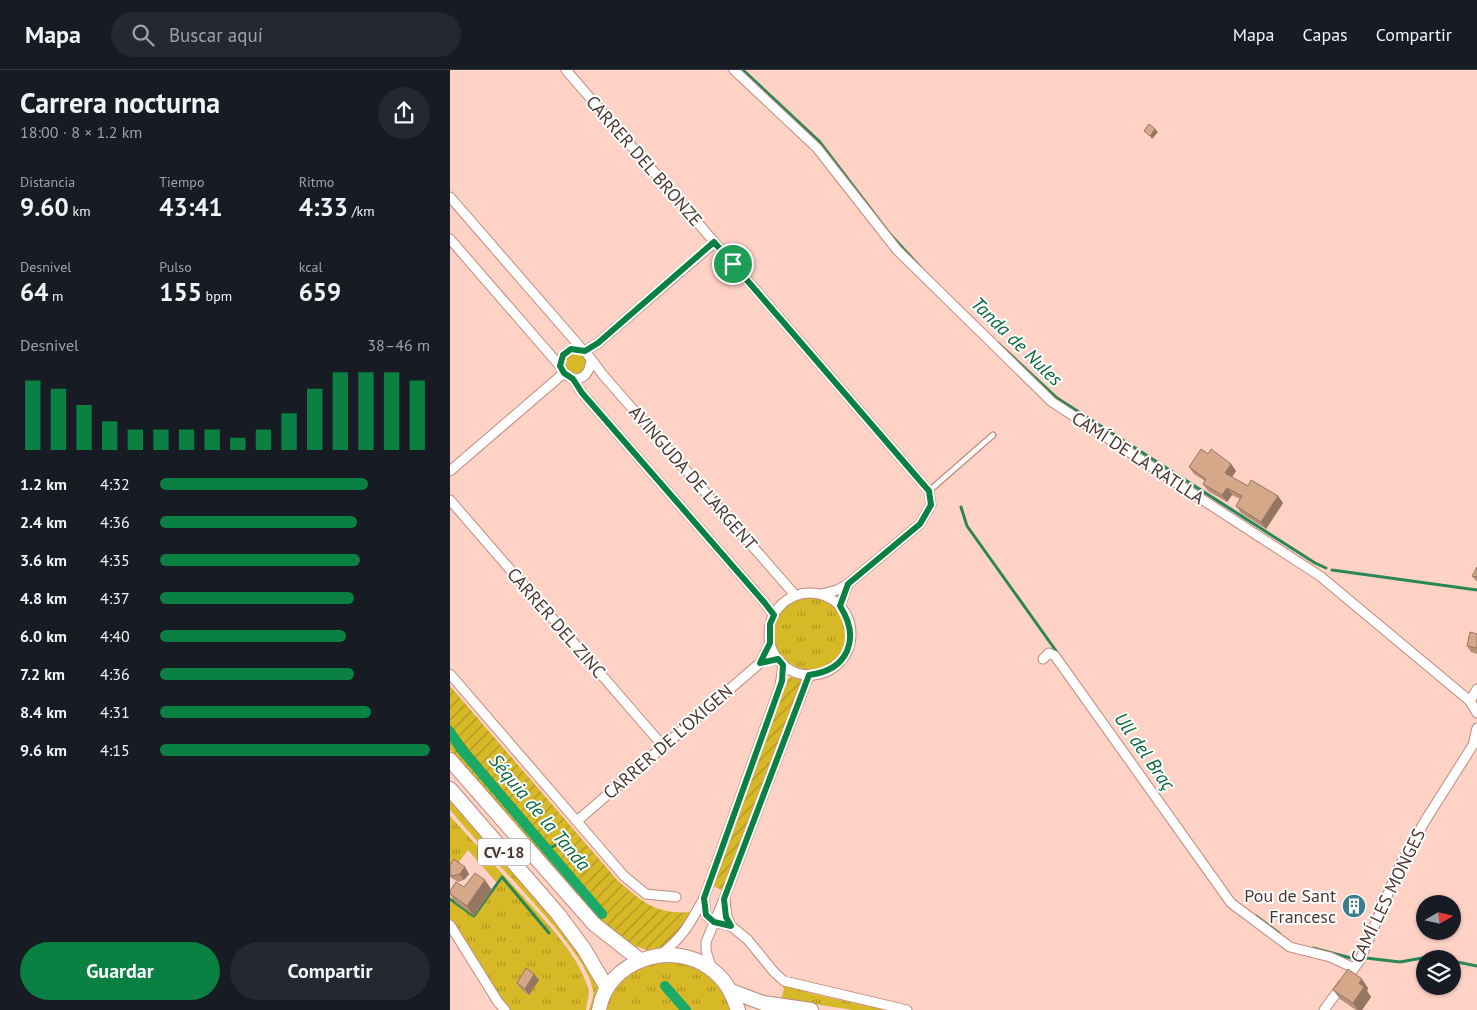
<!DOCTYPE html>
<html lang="es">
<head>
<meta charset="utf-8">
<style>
  :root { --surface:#171b24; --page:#242831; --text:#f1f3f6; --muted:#9ea1a6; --line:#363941; --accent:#0b8043 }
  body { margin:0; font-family:"PT Sans",sans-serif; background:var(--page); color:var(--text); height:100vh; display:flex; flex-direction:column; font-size:19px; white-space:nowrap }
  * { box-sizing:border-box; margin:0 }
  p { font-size:16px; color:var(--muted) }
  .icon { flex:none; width:28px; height:28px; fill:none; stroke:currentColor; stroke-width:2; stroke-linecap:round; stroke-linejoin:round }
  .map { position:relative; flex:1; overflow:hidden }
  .drawer { display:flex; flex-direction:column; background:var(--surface); width:450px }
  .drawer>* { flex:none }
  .needle { width:32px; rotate:81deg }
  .buttons { position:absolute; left:966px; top:825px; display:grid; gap:10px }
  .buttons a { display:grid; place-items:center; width:45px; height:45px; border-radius:50%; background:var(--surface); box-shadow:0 1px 4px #0004; font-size:25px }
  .pin { position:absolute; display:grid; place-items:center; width:42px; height:42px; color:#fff; margin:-21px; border:2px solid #fff; border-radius:50%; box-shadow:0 1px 5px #0007 }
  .round { display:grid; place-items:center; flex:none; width:52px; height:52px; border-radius:26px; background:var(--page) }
  .summary { display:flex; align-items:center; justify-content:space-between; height:85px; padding:0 20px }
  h1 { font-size:28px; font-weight:800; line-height:38px }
  .stats { display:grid; grid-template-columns:repeat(3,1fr); gap:8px; height:85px; padding:5px 20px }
  .stats div { display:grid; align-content:center }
  .stats b { font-size:25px; font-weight:800 }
  .stats small { font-size:14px; font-weight:400 }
  .stats p { font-size:14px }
  .chart { height:140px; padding:10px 20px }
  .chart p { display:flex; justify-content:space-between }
  .chart svg { width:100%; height:90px; margin-top:5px; stroke:var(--accent); stroke-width:6 }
  .action { display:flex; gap:10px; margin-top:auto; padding:10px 20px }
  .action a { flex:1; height:58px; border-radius:30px; background:var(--accent); color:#fff; font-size:20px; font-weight:800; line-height:58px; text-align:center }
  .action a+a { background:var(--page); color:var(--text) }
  ul { padding:0 20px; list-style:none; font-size:16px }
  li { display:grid; grid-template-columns:80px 60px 1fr; align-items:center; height:38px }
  li i { height:12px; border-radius:6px; background:var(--accent) }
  header { display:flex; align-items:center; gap:30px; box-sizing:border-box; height:70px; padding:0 25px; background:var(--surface); border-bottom:1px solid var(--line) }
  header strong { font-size:24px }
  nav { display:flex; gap:28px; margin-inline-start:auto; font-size:18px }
  .search { width:350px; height:45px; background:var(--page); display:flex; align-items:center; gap:12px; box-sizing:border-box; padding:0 18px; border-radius:28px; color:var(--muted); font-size:19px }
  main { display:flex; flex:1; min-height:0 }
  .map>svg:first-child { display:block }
  .grass { fill:url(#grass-tufts) }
  .garden { fill:url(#garden-furrows) }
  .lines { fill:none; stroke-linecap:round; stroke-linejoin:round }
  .stream { stroke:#298756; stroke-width:3 }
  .canal { stroke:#1aaa66; stroke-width:10 }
  .lane-casing { stroke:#bf8b7d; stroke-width:7 }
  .street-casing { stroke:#bf8b7d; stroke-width:11 }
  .primary-casing { stroke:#bf8b7d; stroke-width:16 }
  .lane { stroke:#fff; stroke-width:4.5 }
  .street { stroke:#fff; stroke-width:9 }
  .primary { stroke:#fff; stroke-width:14 }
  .wall { fill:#b79077 }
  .shaded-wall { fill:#957661 }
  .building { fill:#d5a88a; stroke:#957661 }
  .route-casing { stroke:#fff; stroke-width:10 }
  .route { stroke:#0b8043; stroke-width:6 }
  .labels { text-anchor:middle; stroke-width:4; stroke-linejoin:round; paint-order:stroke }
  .shield { fill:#fff; stroke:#82726e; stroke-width:1 }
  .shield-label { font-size:16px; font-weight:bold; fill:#4c3630 }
  .street-label { font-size:18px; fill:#4c3630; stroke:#fff }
  .poi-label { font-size:18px; fill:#4c3630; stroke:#fff; text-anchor:end }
  .water-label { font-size:19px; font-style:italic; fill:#06693c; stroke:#fff }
</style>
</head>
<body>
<header>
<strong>Mapa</strong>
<div class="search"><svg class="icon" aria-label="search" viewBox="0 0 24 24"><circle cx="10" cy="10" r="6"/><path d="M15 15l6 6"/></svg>Buscar aquí</div>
<nav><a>Mapa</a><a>Capas</a><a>Compartir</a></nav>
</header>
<main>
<section class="drawer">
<div class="summary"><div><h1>Carrera nocturna</h1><p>18:00 · 8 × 1.2 km</p></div><a class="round"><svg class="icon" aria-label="share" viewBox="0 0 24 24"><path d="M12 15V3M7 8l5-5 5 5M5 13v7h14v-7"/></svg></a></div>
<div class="stats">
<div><p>Distancia</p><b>9.60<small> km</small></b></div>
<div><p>Tiempo</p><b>43:41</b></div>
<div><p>Ritmo</p><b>4:33<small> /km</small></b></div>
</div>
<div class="stats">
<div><p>Desnivel</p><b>64<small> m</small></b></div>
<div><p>Pulso</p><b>155<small> bpm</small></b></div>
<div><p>kcal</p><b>659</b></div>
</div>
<div class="chart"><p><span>Desnivel</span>38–46 m</p>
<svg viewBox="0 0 160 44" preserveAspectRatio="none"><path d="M5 44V10M15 44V14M25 44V22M35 44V30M45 44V34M55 44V34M65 44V34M75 44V34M85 44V38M95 44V34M105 44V26M115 44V14M125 44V6M135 44V6M145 44V6M155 44V10"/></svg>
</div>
<ul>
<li><b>1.2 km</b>4:32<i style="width:77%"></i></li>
<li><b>2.4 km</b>4:36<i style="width:73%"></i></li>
<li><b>3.6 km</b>4:35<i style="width:74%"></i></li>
<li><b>4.8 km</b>4:37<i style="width:72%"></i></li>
<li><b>6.0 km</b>4:40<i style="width:69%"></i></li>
<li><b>7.2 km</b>4:36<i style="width:72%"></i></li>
<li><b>8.4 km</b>4:31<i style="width:78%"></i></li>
<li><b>9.6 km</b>4:15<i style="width:100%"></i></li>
</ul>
<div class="action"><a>Guardar</a><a>Compartir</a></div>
</section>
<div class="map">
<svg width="1027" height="940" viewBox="0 0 1027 940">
  <defs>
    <pattern id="grass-tufts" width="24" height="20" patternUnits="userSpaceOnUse" patternTransform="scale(1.25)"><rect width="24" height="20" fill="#d7b826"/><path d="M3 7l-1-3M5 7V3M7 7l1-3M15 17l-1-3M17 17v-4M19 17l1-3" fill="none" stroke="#b19621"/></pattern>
    <pattern id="garden-furrows" width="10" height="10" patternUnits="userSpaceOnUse" patternTransform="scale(1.25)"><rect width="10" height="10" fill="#d7b826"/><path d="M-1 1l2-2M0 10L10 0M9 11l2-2" fill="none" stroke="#b19621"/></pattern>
  </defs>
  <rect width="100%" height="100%" fill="#ffd2c6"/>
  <path class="grass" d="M115 293a11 11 0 1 1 22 0a11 11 0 1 1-22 0Z
    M324 564a36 36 0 1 1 72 0a36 36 0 1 1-72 0Z
    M0 727 113 858 130 883 147 913 148 924 144 940H139C141 934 144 927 143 921 140 891 85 835 64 811 42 788 21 764 0 740Z
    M0 746C23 771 46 797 69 822 93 849 128 883 138 918 140 925 137 932 136 940H58L16 876 0 849V829L24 846 47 813 18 780 0 804Z
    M221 891C256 898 268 907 281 940H156C165 907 190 895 221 891Z
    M331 913 363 924 435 940H403L331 929 334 919Z"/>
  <path class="garden" d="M339 607 352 610 274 821 263 816Z
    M0 616 168 811C194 833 207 845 243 842L221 872 213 877 197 880 176 873 159 860 118 818 0 680Z"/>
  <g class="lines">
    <path class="stream" d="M293 0 369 71 439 163 472 199
      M548 273 607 328 865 493 876 498
      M511 437 517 456 609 585
      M882 500 1027 520
      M0 657 17 680 100 778 106 775
      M0 829 24 846 52 807 99 863
      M806 846 829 863
      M863 878 901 888
      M916 888 950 892 978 887 991 889
      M1002 891 1027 896"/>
    <path class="canal" d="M0 662 11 679 152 844
      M215 916 236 940"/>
    <g class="lane-casing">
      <path id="lane" d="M479 421 543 365"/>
    </g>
    <g class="street-casing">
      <path id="street" d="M116 0 479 421 481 435 470 454 398 514 387 520 372 524
        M284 0 367 78 447 180 602 332 870 506 1020 631 1027 643
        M0 127 132 279
        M0 169 110 296
        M135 281 148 273 264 173
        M141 289C138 328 94 300 117 282 122 278 129 278 135 281L153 305 345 525
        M123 309 132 323 314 532 324 545
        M0 401 114 303
        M0 430 213 676
        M319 564a41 41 0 1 1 82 0a41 41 0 1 1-82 0Z
        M390 536 398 514
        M593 589 599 583 605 586 781 833 840 877 880 887 904 898
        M0 604 174 806 196 824 226 827
        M1020 631 1027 619
        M127 751 310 593 320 573
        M254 829 256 845 264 852 281 856 298 870 324 902 334 911 457 940
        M275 830 277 847 281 856
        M0 855 48 932 55 940
        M210 885C234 866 239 855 254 828L330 616 333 595
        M262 899 256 881V872L274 829 359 605
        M902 901 910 890 951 793 975 751 1023 675 1027 658
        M874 940 893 914"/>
    </g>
    <g class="primary-casing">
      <path id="primary" d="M0 690 144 854 190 890
        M0 719 108 844 134 879 157 918
        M281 921 313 933 361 940
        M149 940C157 890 223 869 261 899 276 910 282 923 288 940"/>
    </g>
    <use href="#lane" class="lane"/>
    <use href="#street" class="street"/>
    <use href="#primary" class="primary"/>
  </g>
  <path class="wall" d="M758 384 781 394 786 401 782 407 798 416 828 426 833 433 816 459 791 443 786 436 790 429 782 425 777 432 758 421 753 414 755 411 744 404 739 397Z
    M1027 497V512L1022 506Z
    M1027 564V584L1021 582 1017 576Z
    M0 795 15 797 19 804 14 810 8 812 0 807Z
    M14 817 42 820 24 846 5 832 0 824V821Z
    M84 904 89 910 79 925 71 919 67 913Z
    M918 918 917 921 921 927 912 940H906L890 929 883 920Z"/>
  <path class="shaded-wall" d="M705 59 708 62 702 69 700 66Z
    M781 394 786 401 780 410 775 403Z
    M777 418 782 425 777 432 772 425Z
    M828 426 833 433 816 459 811 452Z
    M15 797 19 804 14 810 10 804Z
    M35 810 42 820 24 846 17 836Z
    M84 904 89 910 79 925 75 919Z
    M912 909 918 918 917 921 921 927 912 940H908L903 933 909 913Z"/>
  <path class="building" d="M699 54 705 59 700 66 694 61Z
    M751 379 758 384 761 379 781 394 775 403 798 416 801 410 828 426 811 452 786 436 792 426 777 418 772 425 753 414 756 409 739 397Z
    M1027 497V507L1022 506Z
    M1020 562 1027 564V578L1017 576Z
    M4 789 15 797 10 804 3 806 0 804V795Z
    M25 803 35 810 17 836 0 824V821L6 812 14 817Z
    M76 898 84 904 75 919 67 913Z
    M898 899 912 909 909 913 914 917 903 933 883 920Z"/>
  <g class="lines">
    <g class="route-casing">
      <path id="route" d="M264 172 479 421 481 435 470 454 398 514 390 536C411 569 398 600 359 605L274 829 276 847 281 856 264 852 256 845 254 828 332 611 333 595 328 589 310 593 320 573V554L324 545 314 532 132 323 123 309 114 303 110 296 113 285 121 279 135 281 148 273Z"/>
    </g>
    <use href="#route" class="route"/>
  </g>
  <defs>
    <g id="building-disc" transform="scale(1.25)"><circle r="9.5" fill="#3a7e8e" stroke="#fff"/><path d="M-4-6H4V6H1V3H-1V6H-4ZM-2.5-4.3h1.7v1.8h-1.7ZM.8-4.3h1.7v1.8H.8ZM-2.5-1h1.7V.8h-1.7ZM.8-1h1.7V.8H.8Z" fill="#fff"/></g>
  </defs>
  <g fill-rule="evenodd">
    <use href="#building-disc" x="904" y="836"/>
  </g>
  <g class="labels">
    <rect class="shield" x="28" y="768.5" width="52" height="27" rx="4"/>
    <g class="shield-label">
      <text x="54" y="788">CV-18</text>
    </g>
    <g class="street-label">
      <text transform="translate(194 91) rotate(49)" y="6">CARRER DEL BRONZE</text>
      <text transform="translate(688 388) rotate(33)" y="6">CAMÍ DE LA RATLLA</text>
      <text transform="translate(243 408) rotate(49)" y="6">AVINGUDA DE L'ARGENT</text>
      <text transform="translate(106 553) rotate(49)" y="6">CARRER DEL ZINC</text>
      <text transform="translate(218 672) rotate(-41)" y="6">CARRER DE L'OXIGEN</text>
      <text transform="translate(938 826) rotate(-64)" y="6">CAMÍ LES MONGES</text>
    </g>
    <g class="poi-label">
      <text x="886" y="832">Pou de Sant<tspan x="886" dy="21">Francesc</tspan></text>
    </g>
    <g class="water-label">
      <text transform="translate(567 271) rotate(44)" y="7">Tanda de Nules</text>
      <text transform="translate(695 681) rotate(55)" y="7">Ull del Braç</text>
      <text transform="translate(90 742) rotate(50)" y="7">Séquia de la Tanda</text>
    </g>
  </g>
</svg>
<div class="buttons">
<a><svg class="needle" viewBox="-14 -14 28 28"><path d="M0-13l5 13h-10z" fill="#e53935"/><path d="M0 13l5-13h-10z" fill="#9ea1a6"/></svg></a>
<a><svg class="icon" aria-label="layers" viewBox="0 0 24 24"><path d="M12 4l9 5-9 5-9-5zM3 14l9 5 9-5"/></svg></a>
</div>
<div class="pin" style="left:283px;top:194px;background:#1e9e55"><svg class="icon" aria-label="arrive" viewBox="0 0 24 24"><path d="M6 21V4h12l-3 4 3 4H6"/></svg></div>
</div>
</main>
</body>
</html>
